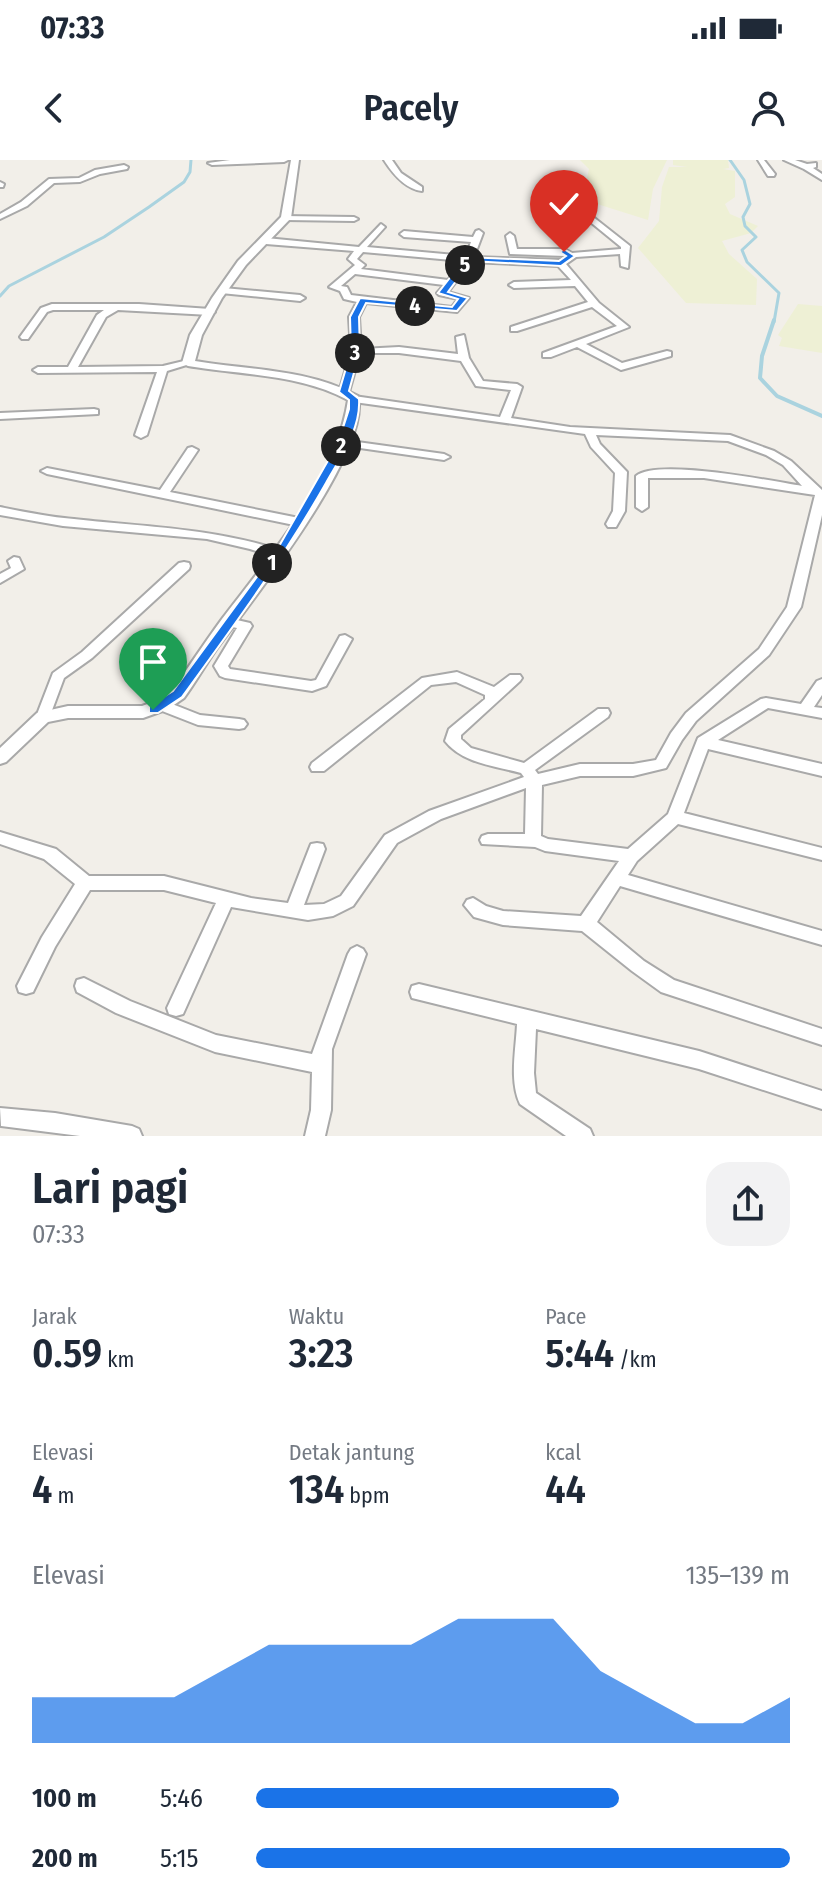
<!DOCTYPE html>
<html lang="id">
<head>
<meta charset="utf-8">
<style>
  :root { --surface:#fff; --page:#f2f2f3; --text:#1f2937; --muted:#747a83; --accent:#1a73e8 }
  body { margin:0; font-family:"Fira Sans Condensed",sans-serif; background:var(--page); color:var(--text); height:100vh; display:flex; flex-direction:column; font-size:30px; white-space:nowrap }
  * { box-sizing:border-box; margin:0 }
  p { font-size:26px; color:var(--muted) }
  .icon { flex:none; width:44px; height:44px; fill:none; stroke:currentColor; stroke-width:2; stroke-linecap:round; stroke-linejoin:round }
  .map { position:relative; height:976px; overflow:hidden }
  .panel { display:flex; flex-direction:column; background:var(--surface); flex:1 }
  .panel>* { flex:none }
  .pin { position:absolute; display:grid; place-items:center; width:68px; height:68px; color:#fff; margin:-82px -34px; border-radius:50% 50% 50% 0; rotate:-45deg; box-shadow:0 0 8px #0007 }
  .pin .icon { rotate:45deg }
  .km { position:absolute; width:40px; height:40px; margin:-20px; border-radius:50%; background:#222; color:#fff; font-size:22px; line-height:40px; text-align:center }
  .round { display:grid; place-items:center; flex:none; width:84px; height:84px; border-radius:24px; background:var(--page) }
  .headline { display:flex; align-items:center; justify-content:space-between; height:136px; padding:0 32px }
  h1 { font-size:44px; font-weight:600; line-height:60px }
  .stats { display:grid; grid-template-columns:repeat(3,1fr); gap:12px; height:136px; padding:8px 32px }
  .stats div { display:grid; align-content:center }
  .stats b { font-size:40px; font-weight:600 }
  .stats small { font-size:22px; font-weight:400 }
  .stats p { font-size:22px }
  .chart { height:224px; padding:16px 32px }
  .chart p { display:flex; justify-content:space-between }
  .chart svg { width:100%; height:144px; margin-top:8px; fill:var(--accent); opacity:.7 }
  ul { padding:0 32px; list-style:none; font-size:26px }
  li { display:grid; grid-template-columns:128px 96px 1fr; align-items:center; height:60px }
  li i { height:20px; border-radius:10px; background:var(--accent) }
  .status { display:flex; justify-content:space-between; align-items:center; height:56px; padding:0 40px; background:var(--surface); direction:ltr }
  .status svg { height:22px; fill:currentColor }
  header { display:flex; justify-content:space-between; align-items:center; height:104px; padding:0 32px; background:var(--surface); font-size:36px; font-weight:600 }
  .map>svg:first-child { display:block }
  .farmland { fill:#eef0d5 }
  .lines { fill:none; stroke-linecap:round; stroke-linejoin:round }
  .stream-far1 { stroke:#aad3df; stroke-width:3 }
  .stream { stroke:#aad3df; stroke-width:4 }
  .minor-casing { stroke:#a9a9a9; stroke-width:4 }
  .tertiary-casing { stroke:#a9a9a9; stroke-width:4 }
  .minor { fill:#fff; fill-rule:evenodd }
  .tertiary { fill:#fff; fill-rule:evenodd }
  .route { fill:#1a73e8; stroke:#fff; stroke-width:2 }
</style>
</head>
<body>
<div class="status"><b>07:33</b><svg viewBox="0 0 49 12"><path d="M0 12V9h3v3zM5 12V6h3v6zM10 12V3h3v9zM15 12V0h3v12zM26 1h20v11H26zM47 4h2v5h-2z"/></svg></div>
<header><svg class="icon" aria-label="back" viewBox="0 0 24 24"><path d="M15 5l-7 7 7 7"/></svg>Pacely<svg class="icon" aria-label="person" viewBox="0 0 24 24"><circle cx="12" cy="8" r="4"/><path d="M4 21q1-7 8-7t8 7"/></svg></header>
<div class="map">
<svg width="822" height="976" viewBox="0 0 822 976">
  <rect width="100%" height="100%" fill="#f2efe9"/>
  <path class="farmland" d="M580 0H667L653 29 648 60 594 43 595 34 587 18 589 9Z
    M673 0H728L729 8 723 9 735 11V37L725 44 730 54 758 66 751 73 722 81 729 94 757 119 756 145 686 143 638 88 659 61 662 27 669 7H687L673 5Z
    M798 144 822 146V193L779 186 782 178 778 175Z"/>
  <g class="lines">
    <path class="stream-far1" d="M730 0 744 20 750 44 743 57 745 66 756 77 742 90 747 102 779 133 774 162
      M0 136 9 126 104 77 149 47 184 22 190 12 191 0"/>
    <path class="stream" d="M774 160 762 196 760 218 777 236 822 256"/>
    <g class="minor-casing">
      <path id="minor" d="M230 0H288L284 2 212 5 208 3Z
        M384 0H392L401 13 422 27V31C405 29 393 14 384 0Z
        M758 0H764L775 14 774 16H768Z
        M784 0H795L807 4 816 3V7L813 8 822 14V20L804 9Z
        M124 5 128 7 127 9 100 14 80 22 54 23 27 46 0 59V54L21 42 49 19 79 18 95 10Z
        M0 22 4 24 3 27H0Z
        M564 34 630 86 628 108 621 106 620 94 576 97 566 104 599 143 629 167 586 184 622 203 667 191 671 192V196L621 210 577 187 551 197H543V193L617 166 592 147 517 171H511V167L588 142 575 126 514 128 509 125 514 122 571 120 558 106 471 102 448 132 469 138 457 152 366 143 359 157 361 189 399 187 458 194 456 177 464 175 469 198 483 221 517 224 522 227 511 258 570 267 730 275 774 291 791 301 822 330V355L801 447 769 495 696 561 682 580 666 608 633 616H580L542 625 541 676 548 679 628 689 668 654 698 578 761 539 766 538 801 544 817 521 822 519V535L814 547 822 548V558L768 548 718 580 822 604V616L708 589 684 653 822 688V700L678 664 637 701 628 715 822 771V785L620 726 597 762 644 801 674 820 822 869V885L661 832 632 811 582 771 503 765 474 757 464 745 467 740 473 738 486 746 503 751 581 756 619 701 545 691 535 687 482 684 480 680 482 676 488 674H525L526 628 441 659 397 683 353 746 333 756 308 760 231 747 183 854 176 856 169 854 167 848 216 743 164 730H90L55 787 33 832 26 834 19 832 17 826 42 777 75 724 44 699 0 684V672L56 689 89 716H164L251 738 288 743 309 689 311 684 317 683 323 684 325 689 304 745 324 744 341 736 385 675 429 651 524 617 521 613C495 606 462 603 445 581L449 569 485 539V535L456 522 431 525 324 611H312L310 607 312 603 422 518 457 512 494 527 510 515H520L522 518 520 521 461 575V579L471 588 524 603 598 549H608L610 553 608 557 535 610 538 614 580 604H633L656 600 671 573 686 553 759 489 787 447 815 335 704 318H648V347L642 351 636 347V316C657 298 772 321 802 326L783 305 766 295 728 281 596 275 600 284 627 312 625 351 616 367H608L606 364 613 351 615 313 591 287 585 274 354 242 349 239 354 236 500 257 511 230 476 226 461 201 399 193H360L349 232 348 234H340L339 232 351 191 349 157 357 142 344 139 340 131 329 127 355 105 348 99 354 91 266 84 262 81 266 78 359 87 381 64 385 67 367 87 466 96 471 82 404 77 400 74 404 71 473 77 476 71 479 70 483 73 474 97 559 100 565 96 510 94 506 76 510 73 514 76 517 89H564L572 93 621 89V87L561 38V34ZM363 92 463 101 448 120 361 109 365 105 357 99ZM355 114 444 125 437 133 439 135 458 139 452 147 351 135 347 127 341 126Z
        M283 56 354 57 358 59 354 61 286 60 282 58Z
        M224 128 300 135 305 138 300 141 221 133V129Z
        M52 144H139L210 149 215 152 210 155 118 150 106 157 78 207 163 206 188 200 193 203 167 211 147 275 141 278 135 275 157 212 38 213 33 210 38 207H68L97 155 104 150H53L47 152 28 179H22L20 177 41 148Z
        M94 249 98 250V254L0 259V253Z
        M343 280 444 294 450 297 444 300 339 285V281Z
        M192 287 198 290 170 332 299 358 305 362 299 366 47 314 41 311 47 308 160 330 188 288Z
        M0 347C25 352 49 357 74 359 145 367 214 368 283 391L284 394 278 398 250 389 207 379 63 366 0 355Z
        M14 397 19 398 24 409 0 423V414L11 408 8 401Z
        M184 402 189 403 190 406 189 409 92 498 64 518 48 561H38L36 557 53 513 82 492 179 403Z
        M228 458 250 463 252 466 228 506 230 509 311 521 316 520 340 476 345 475 352 479 326 526 312 531 225 518 220 516 214 506 237 468 223 465 221 462Z
        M162 540 200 555 239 559 244 560 247 564 244 568 239 569 198 565 157 549 155 545 157 541Z
        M357 786 363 789 366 794 332 889 331 950 325 976H305L311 950 312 912 215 892 116 853 77 832 75 826 77 820 84 818 130 841 216 875 312 894 348 794 351 789Z
        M419 824 699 891 822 931V949L699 909 536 869 534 913 536 933 590 969 593 976H566L520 944C509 921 516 889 517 864L412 838 410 832 412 826Z
        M0 948 55 953 132 966 139 969 142 976H80L1 966Z"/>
    </g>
    <g class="tertiary-casing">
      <path id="tertiary" d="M291 0H299L291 58 246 105 222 138 202 175 195 201C249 210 309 209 358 236 372 292 249 444 215 491 204 507 195 523 184 538L168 549 143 558H68L48 562 6 602 0 604V588L37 553 68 546H142L156 541 172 530C189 507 205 482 222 459 270 396 336 320 348 240 300 214 241 215 188 206L182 203 190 175 212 138 238 101 281 57Z"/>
    </g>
    <use href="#minor" class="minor"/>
    <use href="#tertiary" class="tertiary"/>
  </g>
  <path class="route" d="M564 89 575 96 561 106 471 101 448 132 468 138 457 151 366 143 359 157 360 191 349 231 359 239C361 269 340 298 326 323 283 399 233 467 182 537L158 553H149V546L173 531 278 388 338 283 349 249V240L339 232 351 191 350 157 360 138 452 147 458 139 438 133 466 97 559 101 566 96 560 92Z"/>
</svg>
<div class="pin" style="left:153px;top:550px;background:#1e9e55"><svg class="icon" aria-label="arrive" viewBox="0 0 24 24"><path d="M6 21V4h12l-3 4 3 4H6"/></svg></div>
<div class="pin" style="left:564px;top:92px;background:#d93025"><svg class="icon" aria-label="check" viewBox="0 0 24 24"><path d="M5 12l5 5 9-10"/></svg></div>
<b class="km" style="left:272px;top:403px">1</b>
<b class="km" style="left:341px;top:286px">2</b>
<b class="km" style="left:355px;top:193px">3</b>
<b class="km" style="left:415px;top:146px">4</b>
<b class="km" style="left:465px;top:105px">5</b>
</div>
<section class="panel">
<div class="headline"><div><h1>Lari pagi</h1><p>07:33</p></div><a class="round"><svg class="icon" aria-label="share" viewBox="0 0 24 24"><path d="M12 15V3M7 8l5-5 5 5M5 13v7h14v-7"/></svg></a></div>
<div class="stats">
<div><p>Jarak</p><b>0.59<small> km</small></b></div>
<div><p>Waktu</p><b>3:23</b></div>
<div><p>Pace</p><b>5:44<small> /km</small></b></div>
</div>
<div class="stats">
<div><p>Elevasi</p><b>4<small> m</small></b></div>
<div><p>Detak jantung</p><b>134<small> bpm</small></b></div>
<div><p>kcal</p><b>44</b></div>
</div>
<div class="chart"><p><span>Elevasi</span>135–139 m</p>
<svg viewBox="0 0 160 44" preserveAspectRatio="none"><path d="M0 44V30L10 30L20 30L30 30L40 22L50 14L60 14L70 14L80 14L90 6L100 6L110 6L120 22L130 30L140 38L150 38L160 30V44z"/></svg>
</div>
<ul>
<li><b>100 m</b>5:46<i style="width:68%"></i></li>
<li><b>200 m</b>5:15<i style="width:100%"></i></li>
</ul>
</section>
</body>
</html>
